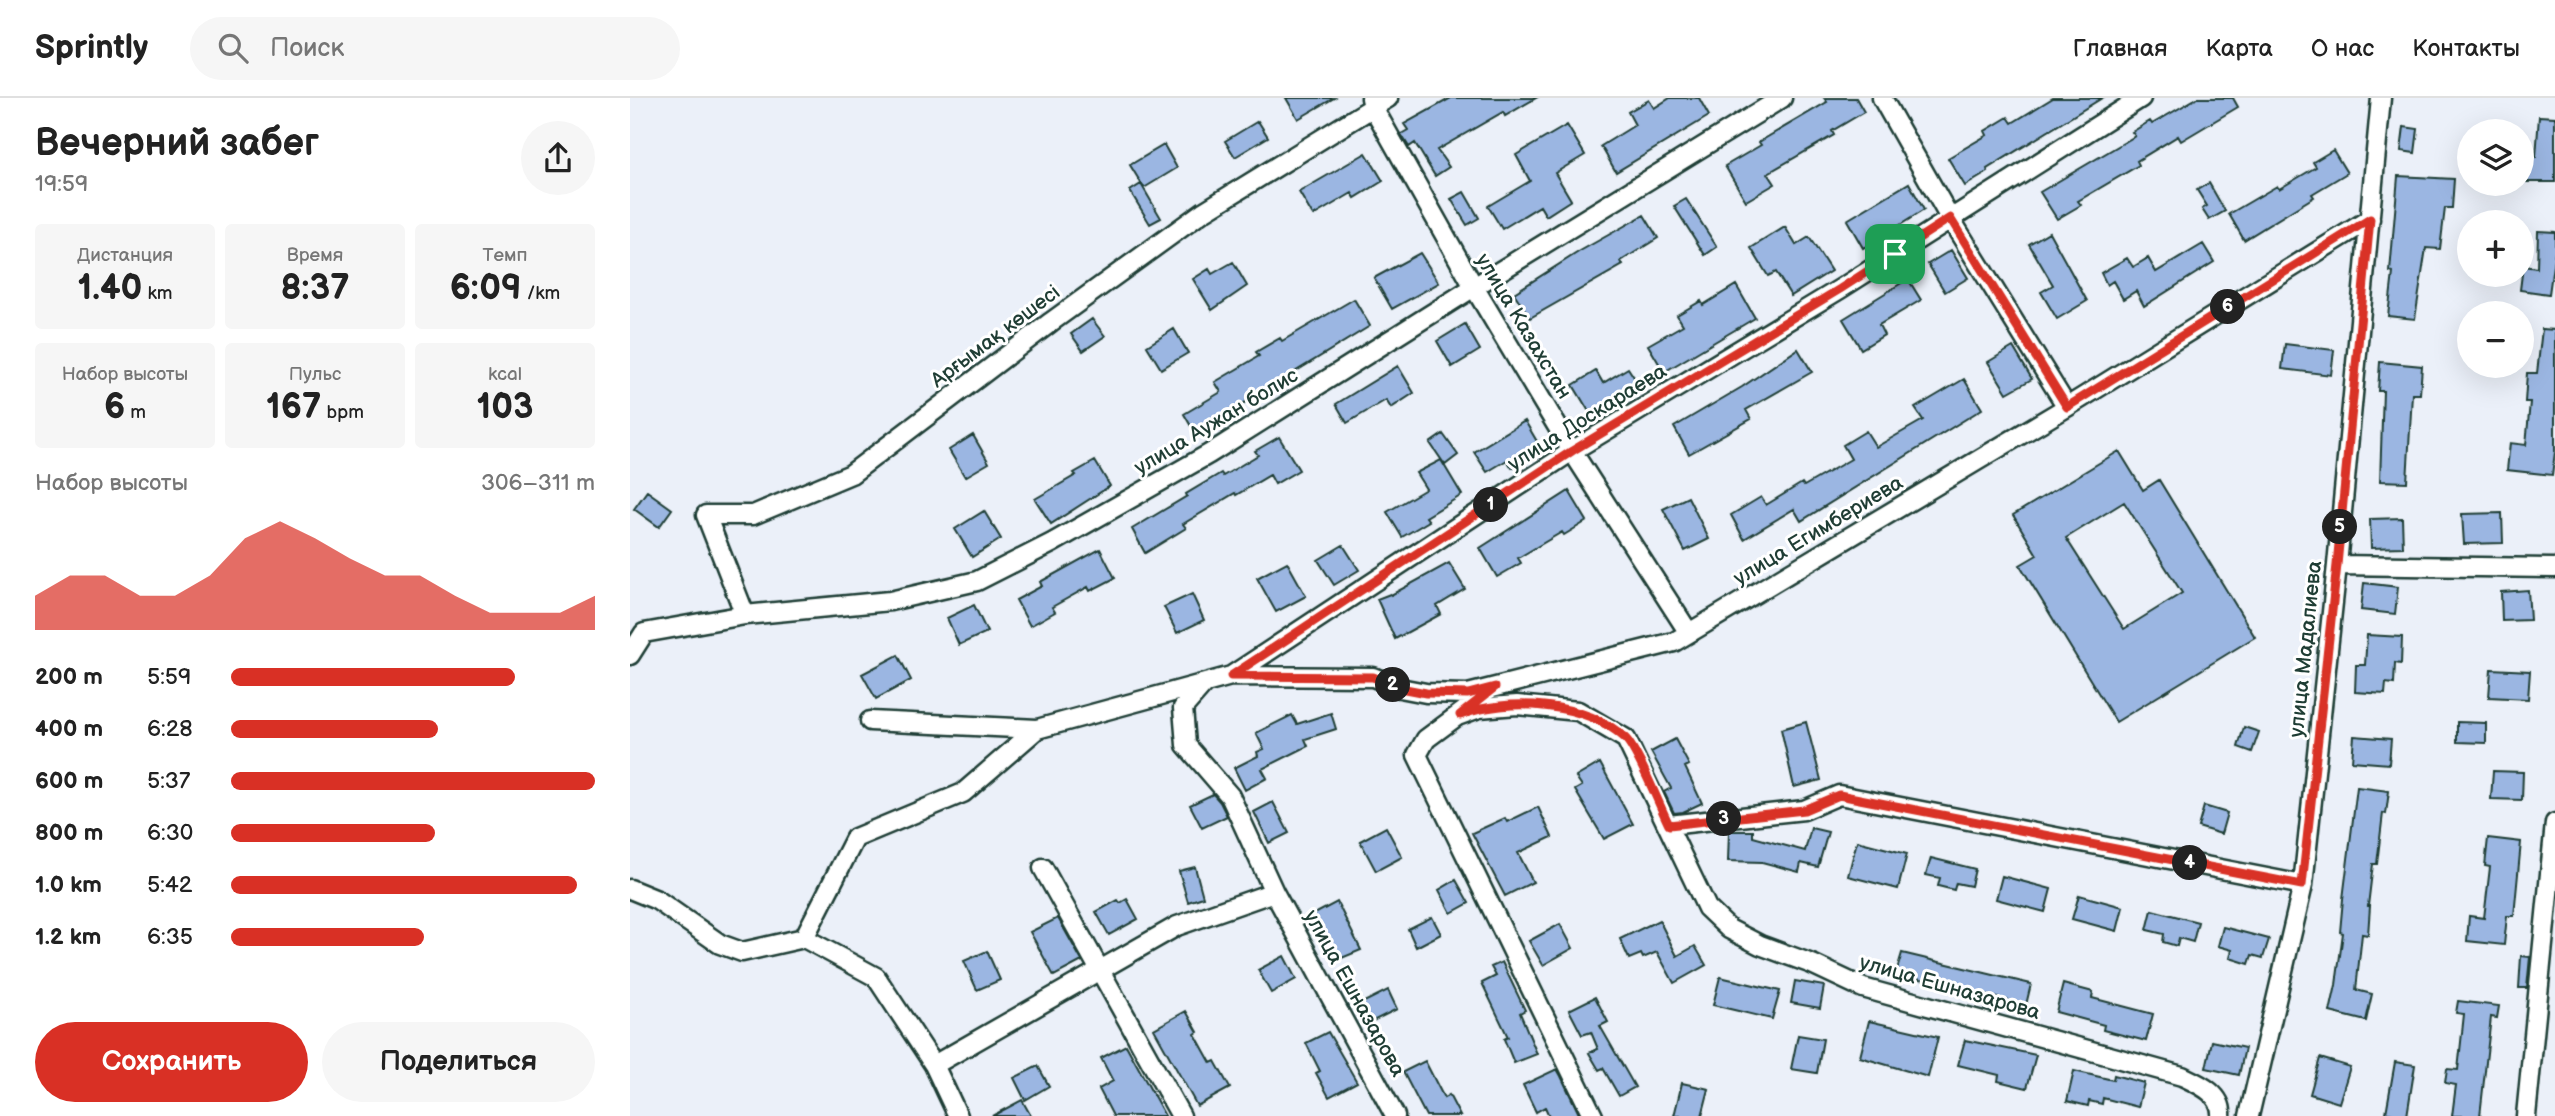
<!DOCTYPE html>
<html lang="ru">
<head>
<meta charset="utf-8">
<style>
  :root { --surface:#fff; --page:#f6f6f6; --text:#222; --muted:#767676; --line:#e0e0e0; --accent:#d93025 }
  body { margin:0; font-family:"Balsamiq Sans",sans-serif; background:var(--page); color:var(--text); height:100vh; display:flex; flex-direction:column; font-size:26px; white-space:nowrap }
  * { box-sizing:border-box; margin:0 }
  p { font-size:23px; color:var(--muted) }
  .icon { flex:none; width:38px; height:38px; fill:none; stroke:currentColor; stroke-width:2; stroke-linecap:round; stroke-linejoin:round }
  .map { position:relative; flex:1; overflow:hidden }
  .panel { display:flex; flex-direction:column; background:var(--surface); width:630px }
  .panel>* { flex:none }
  .tools { position:absolute; left:1827px; top:21px; display:grid; gap:14px }
  .tools a { display:grid; place-items:center; width:77px; height:77px; border-radius:50%; background:var(--surface); box-shadow:0 7px 28px #0002; font-size:35px }
  .pin { position:absolute; display:grid; place-items:center; width:60px; height:60px; color:#fff; margin:-30px; border-radius:14px; box-shadow:0 4px 10px #0006 }
  .km { position:absolute; width:35px; height:35px; margin:-18px; border-radius:50%; background:#222; color:#fff; font-size:19px; line-height:35px; text-align:center }
  .round { display:grid; place-items:center; flex:none; width:74px; height:74px; border-radius:37px; background:var(--page) }
  .head { display:flex; align-items:center; justify-content:space-between; height:119px; padding:0 35px }
  h1 { font-size:38px; font-weight:700; line-height:52px }
  .metrics { display:grid; grid-template-columns:repeat(3,1fr); gap:10px; height:119px; padding:7px 35px }
  .metrics div { display:grid; align-content:center; border-radius:7px; background:var(--page); text-align:center }
  .metrics b { font-size:35px; font-weight:700 }
  .metrics small { font-size:19px; font-weight:400 }
  .metrics p { font-size:19px }
  .chart { height:196px; padding:14px 35px }
  .chart p { display:flex; justify-content:space-between }
  .chart svg { width:100%; height:126px; margin-top:7px; fill:var(--accent); opacity:.7 }
  .button { display:flex; gap:14px; margin-top:auto; padding:14px 35px }
  .button a { flex:1; height:80px; border-radius:42px; background:var(--accent); color:#fff; font-size:28px; font-weight:700; line-height:80px; text-align:center }
  .button a+a { background:var(--page); color:var(--text) }
  ul { padding:0 35px; list-style:none; font-size:23px }
  li { display:grid; grid-template-columns:112px 84px 1fr; align-items:center; height:52px }
  li i { height:18px; border-radius:9px; background:var(--accent) }
  header { display:flex; align-items:center; gap:42px; box-sizing:border-box; height:98px; padding:0 35px; background:var(--surface); border-bottom:2px solid var(--line) }
  header strong { font-size:33px }
  nav { display:flex; gap:38px; margin-inline-start:auto; font-size:24px }
  .search { width:490px; height:63px; background:var(--page); display:flex; align-items:center; gap:18px; box-sizing:border-box; padding:0 24px; border-radius:38px; color:var(--muted); font-size:26px }
  main { display:flex; flex:1; min-height:0 }
  .map>svg:first-child { display:block }
  .building { fill:#9bb6e2; stroke:#1f3d34; stroke-width:2; fill-rule:evenodd }
  .lines { fill:none; stroke-linecap:round; stroke-linejoin:round }
  .street-casing { stroke:#1f3d34; stroke-width:23 }
  .street { stroke:#fff; stroke-width:18 }
  .route-casing { stroke:#fff; stroke-width:14 }
  .route { stroke:#d93025; stroke-width:9 }
  .labels { text-anchor:middle; stroke-width:6; stroke-linejoin:round; paint-order:stroke }
  .street-label { font-size:21px; fill:#1f3d34; stroke:#fff }
</style>
</head>
<body>
<header>
<strong>Sprintly</strong>
<div class="search"><svg class="icon" aria-label="search" viewBox="0 0 24 24"><circle cx="10" cy="10" r="6"/><path d="M15 15l6 6"/></svg>Поиск</div>
<nav><a>Главная</a><a>Карта</a><a>О нас</a><a>Контакты</a></nav>
</header>
<main>
<section class="panel">
<div class="head"><div><h1>Вечерний забег</h1><p>19:59</p></div><a class="round"><svg class="icon" aria-label="share" viewBox="0 0 24 24"><path d="M12 15V3M7 8l5-5 5 5M5 13v7h14v-7"/></svg></a></div>
<div class="metrics">
<div><p>Дистанция</p><b>1.40<small> km</small></b></div>
<div><p>Время</p><b>8:37</b></div>
<div><p>Темп</p><b>6:09<small> /km</small></b></div>
</div>
<div class="metrics">
<div><p>Набор высоты</p><b>6<small> m</small></b></div>
<div><p>Пульс</p><b>167<small> bpm</small></b></div>
<div><p>kcal</p><b>103</b></div>
</div>
<div class="chart"><p><span>Набор высоты</span>306–311 m</p>
<svg viewBox="0 0 160 44" preserveAspectRatio="none"><path d="M0 44V32L10 25L20 25L30 32L40 32L50 25L60 12L70 6L80 12L90 19L100 25L110 25L120 32L130 38L140 38L150 38L160 32V44z"/></svg>
</div>
<ul>
<li><b>200 m</b>5:59<i style="width:78%"></i></li>
<li><b>400 m</b>6:28<i style="width:57%"></i></li>
<li><b>600 m</b>5:37<i style="width:100%"></i></li>
<li><b>800 m</b>6:30<i style="width:56%"></i></li>
<li><b>1.0 km</b>5:42<i style="width:95%"></i></li>
<li><b>1.2 km</b>6:35<i style="width:53%"></i></li>
</ul>
<div class="button"><a>Сохранить</a><a>Поделиться</a></div>
</section>
<div class="map">
<svg width="1925" height="1018" viewBox="0 0 1925 1018">
  <rect width="100%" height="100%" fill="#ebf0f9"/>
  <filter id="ink" filterUnits="userSpaceOnUse"><feTurbulence type="fractalNoise" baseFrequency=".0143" numOctaves="2"/><feDisplacementMap in="SourceGraphic" scale="14" xChannelSelector="R" yChannelSelector="G"/><feConvolveMatrix kernelMatrix="1 2 1 2 8 2 1 2 1" color-interpolation-filters="sRGB"/></filter>
  <g filter="url(#ink)">
    <path class="building" d="M656 0H704L668 21Z
      M821 0H906L875 18 873 14 807 52 819 69 805 78 785 45 779 49 771 36 778 32 774 26Z
      M1040 0H1069L1079 18 986 74 971 48 1005 27 998 14 1019 2 1024 10Z
      M1194 0H1226L1234 14 1202 33 1204 37 1138 75 1145 86 1116 103 1095 68 1131 47 1129 44 1197 4Z
      M1423 0H1472L1357 71 1358 74 1335 88 1318 60 1357 37 1355 33 1378 19 1382 25Z
      M1567 0H1603L1608 9 1551 43 1548 38 1507 63 1509 67 1448 103 1451 107 1427 121 1410 94 1505 38 1502 34 1520 23 1522 26Z
      M1909 18 1925 19V84H1897V59H1906Z
      M628 23 638 39 605 59 595 43Z
      M937 27 955 57 925 75 941 102 916 118 910 108 872 131 858 108 900 83 886 57Z
      M1774 29 1788 31 1785 55 1771 53Z
      M534 47 547 70 514 90 500 67Z
      M1703 52 1717 75 1682 96 1684 99 1614 142 1599 116 1647 88 1649 91 1686 69 1683 64Z
      M736 55 753 83 725 100 722 95 683 118 669 94Z
      M1768 78 1824 81 1822 110H1815L1810 151 1796 150 1785 221 1758 218 1763 175 1760 174Z
      M1279 85 1294 112 1233 150 1217 122Z
      M1579 85 1595 113 1579 122 1572 111 1577 108 1567 92Z
      M511 86 531 120 520 126 500 93Z
      M834 94 849 120 837 127 821 101Z
      M1056 101 1087 149 1075 157 1044 108Z
      M1014 117 1028 140 991 163 993 167 900 220 884 195 950 153Z
      M1155 129 1166 147 1179 139 1201 173 1161 198 1146 174 1138 178 1121 150Z
      M1908 133 1925 134V153L1919 196 1890 192 1893 168 1907 170Z
      M1419 134 1457 203 1427 221 1411 194 1423 187 1399 146Z
      M1573 146 1584 164 1514 208 1506 193 1493 201 1483 183 1477 187 1471 175 1497 160 1503 169 1518 160 1526 174Z
      M1321 152 1338 180 1315 194 1298 166Z
      M790 155 809 185 762 211 744 180Z
      M603 164 617 188 582 212 563 181 579 171 582 176Z
      M1278 181 1291 202 1249 227 1254 237 1231 251 1213 221Z
      M1106 187 1125 220 1034 274 1018 247 1053 227 1047 217 1071 203 1073 207Z
      M724 201 740 228 565 335 554 316 591 294 585 284 629 258 626 254 650 240 652 243Z
      M462 221 475 238 453 253 441 236Z
      M835 226 850 252 822 269 807 243Z
      M544 231 558 255 531 271 517 248Z
      M1912 231 1925 232V354L1922 377 1877 372 1880 345 1896 347 1900 304H1895L1897 275H1907Z
      M1655 246 1704 252 1701 277 1652 271Z
      M1383 249 1402 281 1377 295 1358 264Z
      M1168 251 1182 274 1116 312 1121 321 1059 356 1044 329 1112 289Z
      M1750 264 1792 268 1790 296H1782L1777 384 1750 383 1753 293H1748Z
      M768 268 784 295 761 310 756 302 717 325 706 306Z
      M998 270 1011 290 963 320 943 287 966 273 973 285Z
      M1334 281 1352 311 1171 423 1164 411 1114 441 1101 417 1131 399 1136 407 1172 385 1174 388 1221 361 1213 347 1236 333 1246 349 1293 322 1285 310Z
      M895 323 912 352 882 370 877 362 857 374 844 354Z
      M813 336 828 357 815 367 800 345Z
      M343 337 359 365 335 379 319 352Z
      M649 339 669 372 645 386 640 377 606 397 605 395 553 426 556 430 515 455 502 431 557 398 556 396 591 375 593 378 628 357 625 353Z
      M1489 353 1513 392 1529 382 1625 539 1486 624 1390 467 1407 457 1383 417ZM1494 404 1552 495 1494 531 1436 440Z
      M811 362 832 397 796 419 799 423 772 439 757 414 796 391 786 375Z
      M465 363 480 388 421 426 405 401 446 377 444 375Z
      M17 393 42 411 29 429 4 411Z
      M939 393 957 423 934 437 932 434 888 460 891 465 867 479 850 450Z
      M1058 399 1079 441 1055 453 1033 411Z
      M354 413 371 441 342 459 325 431Z
      M1872 415 1873 445 1834 446 1832 416Z
      M1772 420 1773 449 1741 450 1740 421Z
      M713 447 729 472 704 487 688 462Z
      M470 451 485 480 460 493 458 489 422 509 425 514 400 528 386 502 412 488 410 484Z
      M657 464 676 498 646 514 627 480Z
      M819 465 835 491 807 508 811 516 765 541 747 501 760 496 761 497Z
      M1734 485 1768 489 1765 516 1731 512Z
      M1898 492 1900 522 1872 523 1871 494Z
      M562 496 574 522 547 535 534 509Z
      M344 507 357 534 329 547 317 520Z
      M1737 537 1772 539 1771 566 1765 565 1764 586 1756 585 1755 596 1725 594 1726 567H1735Z
      M268 557 281 582 246 601 232 576Z
      M1861 571 1900 573 1898 601 1859 599Z
      M701 615 706 631 675 641 678 648 632 671 637 680 615 692 604 670 628 658 627 654 634 651 626 635 662 617 667 626Z
      M1176 624 1191 682 1164 689 1151 631Z
      M1827 624 1856 625V645L1827 644Z
      M1614 629 1629 634 1622 654 1608 649Z
      M1724 638 1761 641 1759 666 1722 663Z
      M1045 641 1059 667 1055 669 1072 705 1053 714 1044 715 1034 694 1041 690 1021 654Z
      M970 665 1003 726 974 741 945 692 952 688 946 679Z
      M1863 673 1893 674 1892 702 1861 701Z
      M1727 689 1759 693 1756 716 1753 715 1747 766H1743L1738 808H1740L1738 837 1732 836 1726 892 1742 896 1736 923 1700 914 1706 887 1713 835 1710 834 1713 801Z
      M583 696 590 704 597 718 572 730 560 707Z
      M643 704 659 735 639 745 624 714Z
      M1574 708 1597 715 1591 736 1568 729Z
      M908 709 922 739 888 755 903 784 875 798 842 735 875 720 877 724Z
      M756 729 772 759 746 773 730 743Z
      M1181 730 1198 734 1188 769 1171 765 1169 774 1132 764 1098 763 1099 733H1123V739L1175 753Z
      M1858 740 1891 744 1884 818H1877L1874 847 1837 843 1839 818 1854 820 1860 769 1855 768Z
      M1227 743 1277 756 1268 791 1218 778Z
      M1301 760 1345 771 1341 788 1326 785 1324 792 1308 788 1310 780 1296 777Z
      M565 769 573 799 558 804 549 773Z
      M1372 778 1421 791 1415 814 1366 801Z
      M826 782 839 805 821 815 809 792Z
      M1449 797 1493 809 1487 833 1442 821Z
      M497 801 508 821 479 837 466 814 488 802 490 805Z
      M707 804 731 852 707 862 694 831 686 836 677 820Z
      M1522 812 1568 824 1563 844 1549 840 1547 848 1533 844 1534 836 1517 832Z
      M802 819 811 836 786 849 778 831Z
      M428 820 452 863 424 878 400 834Z
      M1029 822 1047 858 1065 848 1076 867 1044 885 1027 854 1013 860 1011 856 999 861 990 841Z
      M930 826 943 850 913 867 899 843Z
      M1593 829 1639 841 1633 860 1622 857 1619 866 1600 860 1602 852 1588 848Z
      M357 853 370 882 347 892 334 863Z
      M1272 855 1401 886 1396 907 1266 875Z
      M654 858 666 881 641 895 628 872Z
      M1891 858 1900 859 1897 890H1889Z
      M872 864 895 912 890 915 907 956 884 965 874 941 878 939 852 885 866 878 861 869Z
      M1090 879 1150 893 1142 921 1083 907Z
      M1165 883 1194 888 1190 910 1161 905Z
      M1433 886 1463 894 1462 900 1523 916 1516 943 1473 932 1474 927 1426 914Z
      M758 892 767 911 737 926 728 907Z
      M965 899 978 924 970 928 1005 989 989 998 973 970 969 972 959 955 968 951 961 934 952 937 939 912Z
      M1828 903 1869 908 1867 920 1861 919 1850 1018H1822L1826 987 1815 985 1817 971 1828 972 1834 916 1826 915Z
      M556 913 568 934 565 936 581 965 585 963 600 990 567 1008 524 931Z
      M1239 923 1308 939 1298 979 1230 959Z
      M698 934 727 984 699 999 686 975 690 973 676 945Z
      M1168 937 1193 941 1187 975 1161 971Z
      M1335 942 1406 957 1397 990 1368 983 1369 977 1328 967Z
      M1582 943 1615 950 1609 977 1576 970Z
      M496 947 513 978 535 1018H483L469 991 483 983 471 960Z
      M1690 960 1720 969 1709 1005 1680 996Z
      M795 963 814 1000 819 997 830 1018H796L773 974Z
      M1765 964 1785 967 1777 1018 1756 1015Z
      M408 968 419 988 395 1002 384 980Z
      M927 971 931 978 950 1018H919L915 1009 906 1014 893 987Z
      M1444 973 1483 982 1484 977 1514 985 1508 1009 1473 1000 1472 1006 1459 1003 1458 1008 1437 1003Z
      M1052 985 1079 991 1072 1018H1044Z
      M392 1002 401 1018H362Z"/>
    <g class="lines">
      <g class="street-casing">
        <path id="street" d="M741 0 743 9 844 189 942 353 1059 535
          M1252 0 1320 120 1437 309
          M1707 467 1925 470
          M115 517 76 417H123L221 376 421 224 573 114 758 0
          M0 557 14 535 115 517 260 503 347 483 422 445 579 356 844 189 1152 0
          M601 578 743 579 770 590 796 595 838 596 1044 544 1437 309 1740 121
          M574 586 553 610 556 647 600 698 644 794 765 1018
          M838 610 796 641 787 657 963 1018
          M830 617 849 610 887 607 948 613 996 641 1077 810 1099 831 1130 847 1182 866 1233 890 1552 978C1569 986 1593 996 1591 1018
          M240 623 407 631 601 578 942 353 1210 191 1511 0
          M1039 727 1174 712 1209 697 1673 787
          M413 770 551 1018
          M0 791 27 802 90 846 112 854 174 840
          M304 967 547 828 644 794
          M328 1018 304 967 246 879 174 840 225 740 333 695 407 631
          M1619 1018 1673 787 1707 467 1751 0
          M1896 1018 1925 725"/>
      </g>
      <use href="#street" class="street"/>
    </g>
  </g>
  <g class="lines" filter="url(#ink)">
    <g class="route-casing">
      <path id="route" d="M1320 120 1437 309 1740 121 1707 467 1672 787 1209 697 1174 712 1039 727C1030 709 1007 651 995 640 956 604 878 599 830 617L865 589 838 596 796 595 770 590 743 579 601 578 942 353 1210 191Z"/>
    </g>
    <use href="#route" class="route"/>
  </g>
  <g class="labels">
    <g class="street-label">
      <text transform="translate(894 228) rotate(59)" y="7">улица Казахстан</text>
      <text transform="translate(365 238) rotate(-37)" y="7">Арғымақ көшесі</text>
      <text transform="translate(957 319) rotate(-32)" y="7">улица Доскараева</text>
      <text transform="translate(586 323) rotate(-31)" y="7">улица Аужан болис</text>
      <text transform="translate(1188 432) rotate(-31)" y="7">улица Егимбериева</text>
      <text transform="translate(1675 551) rotate(-84)" y="7">улица Мадалиева</text>
      <text transform="translate(1320 889) rotate(16)" y="7">улица Ешназарова</text>
      <text transform="translate(725 895) rotate(61)" y="7">улица Ешназарова</text>
    </g>
  </g>
</svg>
<div class="tools">
<a><svg class="icon" aria-label="layers" viewBox="0 0 24 24"><path d="M12 4l9 5-9 5-9-5zM3 14l9 5 9-5"/></svg></a>
<a>+</a>
<a>−</a>
</div>
<div class="pin" style="left:1265px;top:156px;background:#1e9e55"><svg class="icon" aria-label="arrive" viewBox="0 0 24 24"><path d="M6 21V4h12l-3 4 3 4H6"/></svg></div>
<b class="km" style="left:861px;top:407px">1</b>
<b class="km" style="left:763px;top:587px">2</b>
<b class="km" style="left:1094px;top:721px">3</b>
<b class="km" style="left:1560px;top:765px">4</b>
<b class="km" style="left:1710px;top:429px">5</b>
<b class="km" style="left:1598px;top:209px">6</b>
</div>
</main>
</body>
</html>
